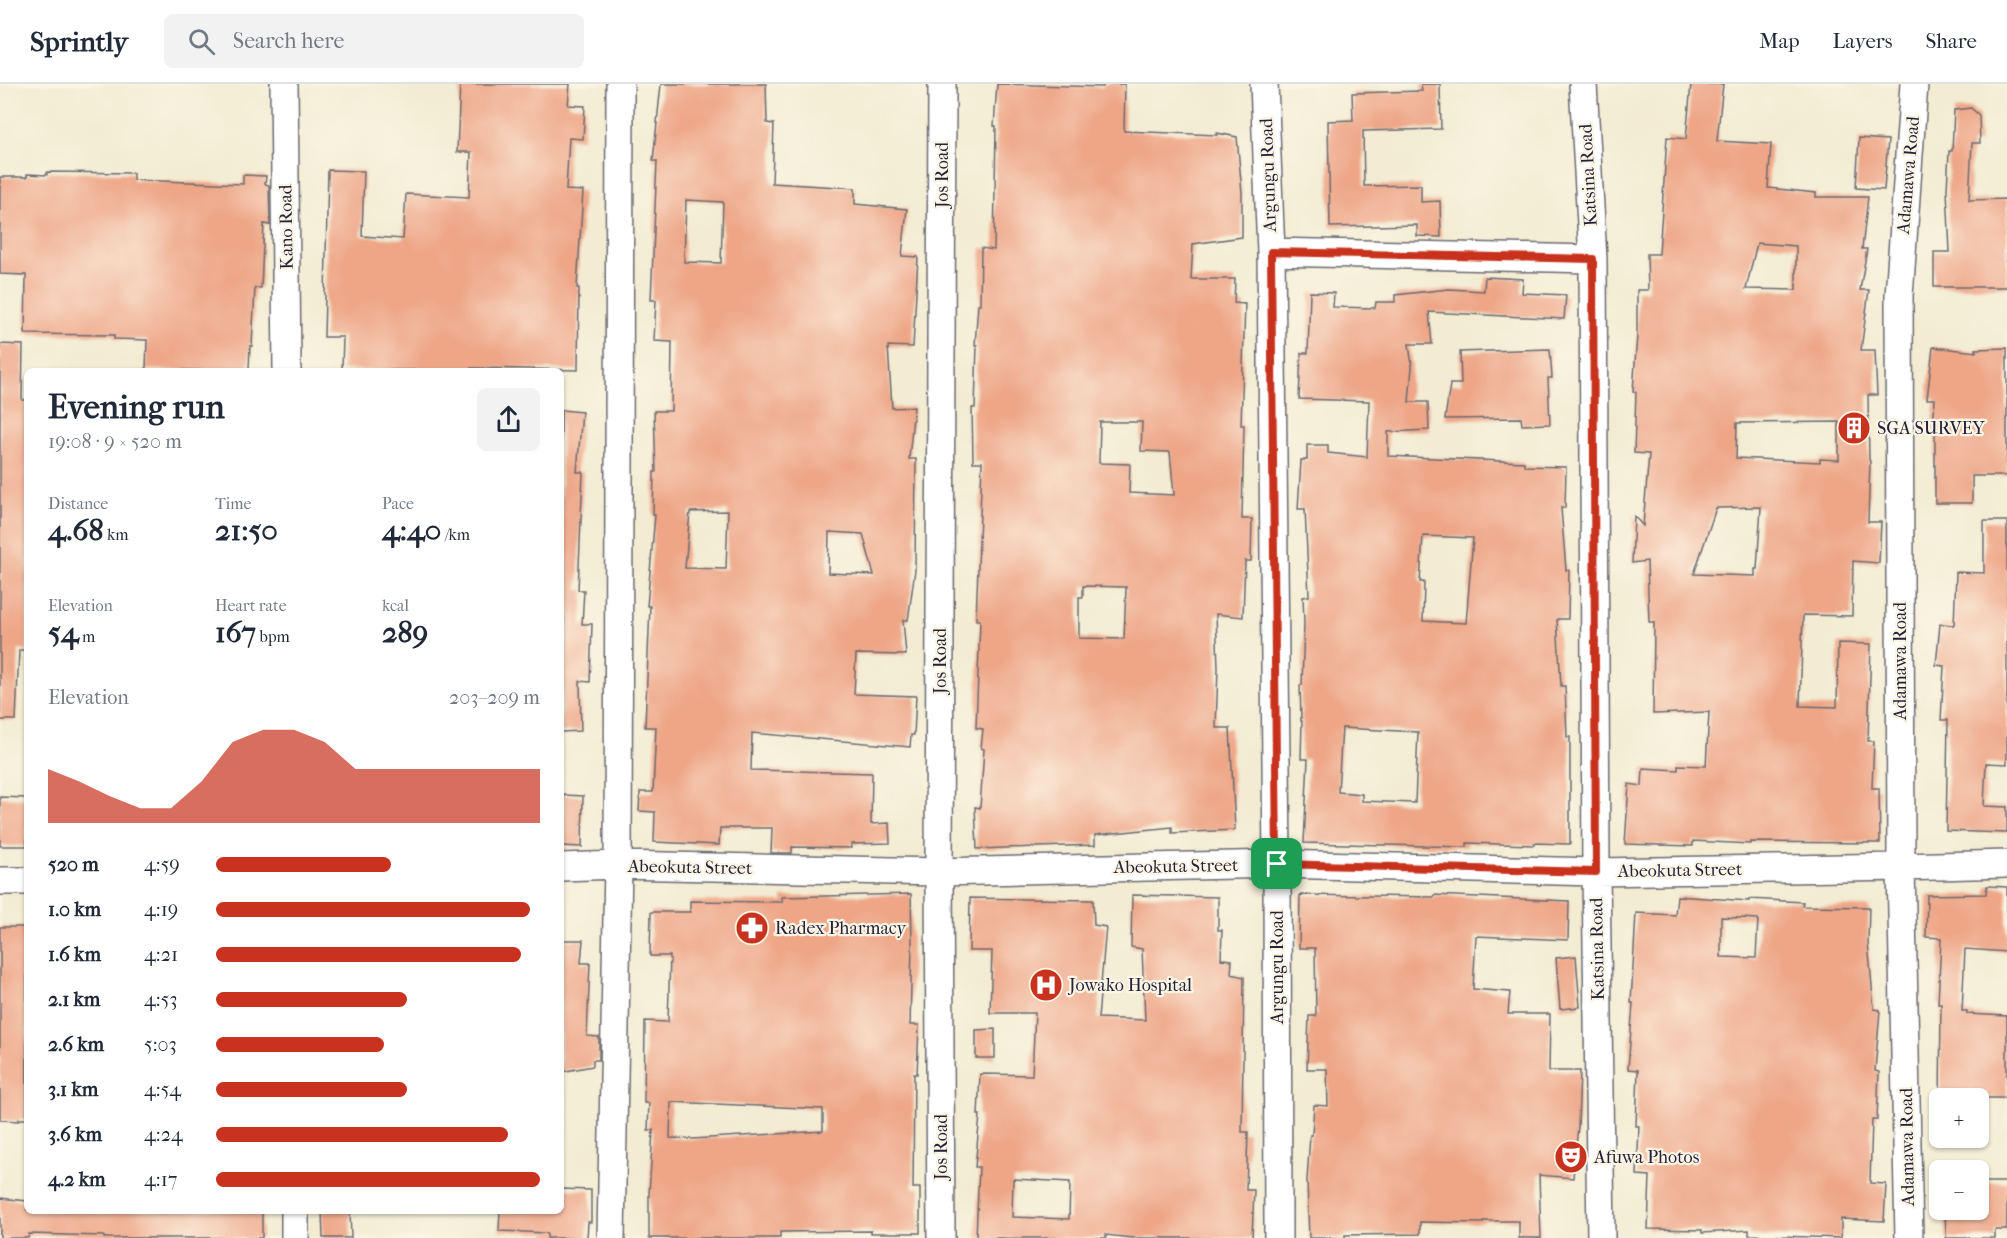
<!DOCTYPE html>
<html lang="en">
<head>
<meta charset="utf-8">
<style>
  :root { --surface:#fff; --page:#f2f2f3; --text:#1f2937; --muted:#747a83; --line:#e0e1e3; --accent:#c8321e }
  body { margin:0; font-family:"IM FELL French Canon",serif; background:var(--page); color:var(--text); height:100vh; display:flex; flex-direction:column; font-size:22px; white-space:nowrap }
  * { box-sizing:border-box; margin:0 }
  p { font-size:20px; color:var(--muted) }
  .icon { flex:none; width:33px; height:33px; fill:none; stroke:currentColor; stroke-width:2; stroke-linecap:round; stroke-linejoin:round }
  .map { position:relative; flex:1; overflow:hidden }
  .details { position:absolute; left:24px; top:284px; width:540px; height:846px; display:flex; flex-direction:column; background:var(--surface); border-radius:9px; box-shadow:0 2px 4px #0004 }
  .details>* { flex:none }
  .tools { position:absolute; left:1929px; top:1004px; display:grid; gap:12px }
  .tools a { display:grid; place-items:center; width:60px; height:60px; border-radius:9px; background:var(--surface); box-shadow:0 2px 4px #0004; font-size:30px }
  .pin { position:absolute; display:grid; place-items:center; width:51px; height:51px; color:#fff; margin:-26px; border-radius:12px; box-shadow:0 3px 9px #0006 }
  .round { display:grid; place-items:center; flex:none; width:63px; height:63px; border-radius:9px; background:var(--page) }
  .summary { display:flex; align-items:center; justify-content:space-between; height:102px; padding:0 24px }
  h1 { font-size:33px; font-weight:700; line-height:45px }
  .stats { display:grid; grid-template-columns:repeat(3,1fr); gap:9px; height:102px; padding:6px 24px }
  .stats div { display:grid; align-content:center }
  .stats b { font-size:30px; font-weight:700 }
  .stats small { font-size:16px; font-weight:400 }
  .stats p { font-size:16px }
  .chart { height:168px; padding:12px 24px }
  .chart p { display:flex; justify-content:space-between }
  .chart svg { width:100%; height:108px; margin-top:6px; fill:var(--accent); opacity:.7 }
  ul { padding:0 24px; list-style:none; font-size:20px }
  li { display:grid; grid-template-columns:96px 72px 1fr; align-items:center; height:45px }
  li i { height:15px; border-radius:8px; background:var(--accent) }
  header { display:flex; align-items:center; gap:36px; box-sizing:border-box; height:84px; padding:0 30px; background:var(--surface); border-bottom:2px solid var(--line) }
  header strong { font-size:28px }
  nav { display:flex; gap:33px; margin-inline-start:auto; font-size:21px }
  .search { width:420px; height:54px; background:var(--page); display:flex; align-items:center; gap:15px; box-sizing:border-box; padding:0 21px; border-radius:9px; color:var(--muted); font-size:22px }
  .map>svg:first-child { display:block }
  .building { fill:#eea687; fill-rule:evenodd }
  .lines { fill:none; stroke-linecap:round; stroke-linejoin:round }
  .minor-casing { stroke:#6b6970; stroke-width:30 }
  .minor { stroke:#fff; stroke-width:27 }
  .route-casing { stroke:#fff; stroke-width:12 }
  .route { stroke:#c8321e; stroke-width:8 }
  .labels { text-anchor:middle; stroke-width:4.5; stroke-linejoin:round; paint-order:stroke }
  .street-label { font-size:18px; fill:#22223b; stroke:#fcf5e5 }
  .poi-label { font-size:18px; fill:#22223b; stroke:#fcf5e5; text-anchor:start }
</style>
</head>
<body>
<header>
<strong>Sprintly</strong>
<div class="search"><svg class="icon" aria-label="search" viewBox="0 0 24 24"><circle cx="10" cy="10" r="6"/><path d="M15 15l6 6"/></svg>Search here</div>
<nav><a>Map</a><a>Layers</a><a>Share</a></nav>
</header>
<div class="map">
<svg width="2007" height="1154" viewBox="0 0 2007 1154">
  <rect width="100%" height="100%" fill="#fcf5e5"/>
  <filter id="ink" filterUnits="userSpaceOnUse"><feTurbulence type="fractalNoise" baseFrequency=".0167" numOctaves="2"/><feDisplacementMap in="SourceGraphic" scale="12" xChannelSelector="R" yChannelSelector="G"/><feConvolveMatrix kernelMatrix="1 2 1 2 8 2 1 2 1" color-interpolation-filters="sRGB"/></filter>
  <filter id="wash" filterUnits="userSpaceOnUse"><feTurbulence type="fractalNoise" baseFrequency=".008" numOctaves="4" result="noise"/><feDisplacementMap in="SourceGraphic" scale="24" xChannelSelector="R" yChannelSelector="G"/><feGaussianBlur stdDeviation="1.35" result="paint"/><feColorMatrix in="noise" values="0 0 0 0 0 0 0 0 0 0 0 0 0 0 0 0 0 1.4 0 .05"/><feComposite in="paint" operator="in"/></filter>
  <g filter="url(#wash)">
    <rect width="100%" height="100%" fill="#f3ecd3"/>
    <g id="blocks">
      <path class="building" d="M460 0H570L568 21 585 22 583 55 569 54 566 106 583 107 577 204H579L578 286 471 284V286H342L343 253H324L328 86 364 87 362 152 403 155 406 110 469 113 471 68H457Z
        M661 0H766L767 39 774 40 772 99 855 104V120L907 125 902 172 918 173 913 263 888 262 892 324 914 323 909 375H916L915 486 908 536H903L906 571 856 570 854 610 916 612 914 651H911L910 663 752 649 751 686 872 689 871 740 889 739 890 759 851 760V764L792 763V769H771L772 744H720L719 761 654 758 655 728 639 727 640 708H653L656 643H645L650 522H647L655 431H653L654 388H656L654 327H671L672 258 654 257 656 216H651L657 77H653ZM686 116 723 118 721 179 684 178ZM728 427 726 485 685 484 690 428ZM829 448 863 450 874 491 828 489Z
        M997 0 1103 3V0H1125L1124 47 1217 51V49L1237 53 1242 109V153L1193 160 1191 195H1235L1234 219 1245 220 1241 341H1244L1242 435H1252L1251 477H1245L1243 533 1216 530 1218 584 1216 644H1230L1235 746 1172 749V743L1095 751V761L977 765 975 723 980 724 984 665 981 664 983 645 976 644 980 536H976L982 378H973L972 324H975L977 261H975L978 220H980L981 164 994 166 996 42H994ZM1100 338H1142L1141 367 1170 368 1174 411 1129 409 1130 380 1099 379ZM1083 502 1126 503 1124 555 1079 554V513H1083Z
        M1421 0H1440L1441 45 1363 47 1364 102 1421 101V118L1440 117 1441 153 1417 152V141L1330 143 1328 37 1353 36 1352 9 1422 7Z
        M1691 0H1723L1717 57 1771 60 1768 104 1816 109V113H1868L1862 165H1867L1860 206H1869L1861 266H1875L1877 311H1868L1869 376 1870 377 1868 438H1881L1879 479 1853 477 1852 532 1803 531 1800 622 1837 623 1838 559 1871 560 1868 657H1874L1872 704H1879L1880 759 1750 758V760L1693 757V762L1625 760 1629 700 1642 702 1643 684 1678 686V681L1706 682 1709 628 1653 630 1654 538H1649L1647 477 1632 479 1634 432 1643 442 1649 370 1634 369 1636 308H1633L1637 251V206H1648L1647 170H1659L1667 53 1686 55ZM1757 159 1796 162V206L1746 205ZM1839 338V376L1820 375V378L1736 374 1737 339ZM1761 423 1757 485H1755V492L1694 490 1716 424Z
        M1971 24 1979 31 1980 59H1972L1969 116 2007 115V203H1934V168H1950L1947 106 1949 67H1952L1954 26Z
        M1859 54 1888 56 1884 106 1856 104Z
        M47 88 133 89V96L243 100V91L266 92 265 100 269 101 270 141 264 140 261 204H255L252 262H250L249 286H146L147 256 114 255V251L25 250 26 191 0 190V93H27V90L47 91Z
        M1485 193 1523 195 1522 209 1566 211 1564 235 1429 228 1432 260H1409L1412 283 1409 318H1428L1429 346 1388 348V372L1524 378V382L1566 383 1565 424H1561L1566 486H1569L1568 535H1557L1561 602H1565L1567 653H1570V760L1534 759V761L1467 759V763L1304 759 1308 675H1301L1302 637H1301L1300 601H1302L1304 539 1303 513 1309 512 1305 425H1298L1301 376H1307V361H1328V369L1367 373 1369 317 1299 315 1301 269H1308L1310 208 1334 209 1333 223 1375 224 1376 218H1395V211L1449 205 1484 207ZM1423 452 1473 454 1466 539 1423 537 1424 498H1420ZM1342 644 1418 648 1415 719 1362 717V710L1338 708Z
        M0 260 23 261 22 316H27V566H19L16 636H0Z
        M1933 263 1976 268V265L2007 264V392H1972V419H1935V342H1933L1935 315H1927Z
        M1550 265 1552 294H1548L1550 340 1522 341 1521 334 1445 335 1450 300H1461L1460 268Z
        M561 326 582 328 577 388H583L578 506H584L582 540H592L590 598 580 597 581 647 561 648 564 533H561Z
        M1984 437H2007V680L1986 679 1984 722 2007 723V749L1946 747 1948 636H1941L1944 582 1936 581 1940 540 1954 541 1956 488 1984 489Z
        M564 711 583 712 582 763 561 762Z
        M0 713 27 714V762H0Z
        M1987 802 2007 803V868L1965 865 1962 927H1967V930L2007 932V1014H1940L1941 920H1938L1941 854 1926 853 1927 811 1986 810Z
        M911 810 912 860 910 941H919L917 990H914L913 1104H920V1149H871V1147L780 1148V1154H649V1110L653 1046H648L649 1019H644L645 937 668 938 670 872H650L651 828H690V817L782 818V813ZM671 1018 823 1025V1047L692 1055 670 1054Z
        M1132 811 1218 813V846H1222L1221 875 1232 876 1231 890 1244 893 1242 1048H1248L1246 1106H1254L1252 1154H1133L1106 1151V1154H976L979 1083H975L980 1031H978L980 990 1032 991 1035 929H990L992 867H969L970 814 1093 816 1094 841 1106 843 1098 934 1145 936 1142 865 1131 863ZM1013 1095 1070 1098 1069 1135 1012 1133Z
        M1300 811 1434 813V811L1569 817 1568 856 1476 852 1473 905 1510 908 1508 930H1550L1549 987H1580L1578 1042 1573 1094 1539 1091 1541 1154H1519V1137H1483V1139L1420 1138V1150L1345 1151V1154H1309L1307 1096 1310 1051H1312L1314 1021 1328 1022 1327 985H1307L1309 932H1316L1315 864H1299Z
        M1677 812 1749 817V815L1803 818 1802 822 1869 823 1868 858 1874 925 1880 926 1875 987 1879 988 1877 1036H1872L1870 1099 1886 1100 1884 1137 1841 1135V1154L1749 1151V1146L1702 1149V1146L1648 1145 1650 1092 1637 1091 1639 1042H1636L1638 986 1628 985 1633 919H1631L1636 829 1675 831ZM1721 833 1758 835 1756 874 1721 873Z
        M0 843H27V1035H19V1037L0 1036Z
        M561 856H583L581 879H590L587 952 599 953V976H593V982L561 988Z
        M1576 872 1580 923 1560 925 1556 874Z
        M995 945V974H976V946Z
        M1978 1098H2007V1146H1995V1154H1946L1945 1125H1978Z
        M561 1105 591 1106V1138H588L587 1154H547V1149L499 1147 500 1126H561Z
        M0 1114 27 1117V1126H262V1154H104V1152L29 1150 28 1154H0Z
        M322 1126H350L351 1154H323Z"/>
    </g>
  </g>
  <g filter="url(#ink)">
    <use href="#blocks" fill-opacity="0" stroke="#6b6970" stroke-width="1.5"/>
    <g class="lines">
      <g class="minor-casing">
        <path id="minor" d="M284 0 287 286
          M1264 0 1271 168 1277 780 1278 1154
          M1583 0 1593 175 1596 788 1601 1154
          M1271 168 1593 175
          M561 783 618 781 939 788 1277 780 1596 788 1901 783 2007 780
          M0 797H27
          M295 1126V1154
          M611 1154 618 781 620 0
          M941 1154 939 788 942 0
          M1909 1154 1901 783 1899 212 1914 0"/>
      </g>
      <use href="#minor" class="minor"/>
    </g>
  </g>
  <g class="lines" filter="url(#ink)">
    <g class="route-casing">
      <path id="route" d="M1271 168 1593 175 1596 788 1277 780Z"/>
    </g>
    <use href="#route" class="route"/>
  </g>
  <defs>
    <g id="building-disc" transform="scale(1.725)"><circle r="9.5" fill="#c8321e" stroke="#fcf5e5"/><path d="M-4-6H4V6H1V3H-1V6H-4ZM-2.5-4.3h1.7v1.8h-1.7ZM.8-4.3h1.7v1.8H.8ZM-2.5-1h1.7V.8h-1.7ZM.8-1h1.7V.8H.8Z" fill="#fff"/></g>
    <g id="pharmacy-disc" transform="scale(1.725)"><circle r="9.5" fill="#c8321e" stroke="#fcf5e5"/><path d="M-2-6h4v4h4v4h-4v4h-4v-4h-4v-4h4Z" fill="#fff"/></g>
    <g id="hospital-disc" transform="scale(1.725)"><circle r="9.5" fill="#c8321e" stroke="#fcf5e5"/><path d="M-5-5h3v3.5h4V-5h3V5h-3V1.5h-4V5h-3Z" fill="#fff"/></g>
    <g id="theatre-disc" transform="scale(1.725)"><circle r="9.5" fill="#c8321e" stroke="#fcf5e5"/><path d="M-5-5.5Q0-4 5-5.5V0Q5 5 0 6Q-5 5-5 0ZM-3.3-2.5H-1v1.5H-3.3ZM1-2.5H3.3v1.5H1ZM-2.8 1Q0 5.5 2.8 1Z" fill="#fff"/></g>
  </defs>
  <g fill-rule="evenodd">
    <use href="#building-disc" x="1854" y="344"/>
    <use href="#pharmacy-disc" x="752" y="844"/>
    <use href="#hospital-disc" x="1046" y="901"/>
    <use href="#theatre-disc" x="1571" y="1073"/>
  </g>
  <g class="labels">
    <g class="street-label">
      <text transform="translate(942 91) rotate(-90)" y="6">Jos Road</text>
      <text transform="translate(1268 91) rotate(-92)" y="6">Argungu Road</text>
      <text transform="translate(1588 91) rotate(-93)" y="6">Katsina Road</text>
      <text transform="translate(1908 91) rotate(-85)" y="6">Adamawa Road</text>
      <text transform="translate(286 143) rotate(-91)" y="6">Kano Road</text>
      <text transform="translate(940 577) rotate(-90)" y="6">Jos Road</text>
      <text transform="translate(1900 577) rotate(-90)" y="6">Adamawa Road</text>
      <text transform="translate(1176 782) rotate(-1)" y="6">Abeokuta Street</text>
      <text transform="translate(690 783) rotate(1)" y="6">Abeokuta Street</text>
      <text transform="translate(1680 786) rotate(-1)" y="6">Abeokuta Street</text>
      <text transform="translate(1597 865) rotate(-91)" y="6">Katsina Road</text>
      <text transform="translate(1277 883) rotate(-90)" y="6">Argungu Road</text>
      <text transform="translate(941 1063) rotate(-90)" y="6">Jos Road</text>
      <text transform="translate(1907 1063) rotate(-91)" y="6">Adamawa Road</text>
    </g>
    <g class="poi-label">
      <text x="1877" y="350">SGA SURVEY</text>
      <text x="775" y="850">Radex Pharmacy</text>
      <text x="1069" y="907">Jowako Hospital</text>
      <text x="1594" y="1079">Afuwa Photos</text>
    </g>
  </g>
</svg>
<div class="tools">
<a>+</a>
<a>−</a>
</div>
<div class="pin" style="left:1277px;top:780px;background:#1e9e55"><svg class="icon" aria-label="arrive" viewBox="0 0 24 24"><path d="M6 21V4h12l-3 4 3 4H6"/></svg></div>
<section class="details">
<div class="summary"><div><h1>Evening run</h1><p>19:08 · 9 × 520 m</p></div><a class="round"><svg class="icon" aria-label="share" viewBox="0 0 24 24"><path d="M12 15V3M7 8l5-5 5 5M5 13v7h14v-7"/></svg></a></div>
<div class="stats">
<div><p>Distance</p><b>4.68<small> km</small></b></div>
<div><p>Time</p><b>21:50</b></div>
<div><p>Pace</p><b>4:40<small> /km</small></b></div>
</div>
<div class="stats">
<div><p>Elevation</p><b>54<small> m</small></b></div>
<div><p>Heart rate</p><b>167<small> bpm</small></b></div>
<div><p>kcal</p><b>289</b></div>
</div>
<div class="chart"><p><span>Elevation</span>203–209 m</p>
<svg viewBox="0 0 160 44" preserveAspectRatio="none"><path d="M0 44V22L10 27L20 33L30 38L40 38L50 27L60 11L70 6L80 6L90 11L100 22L110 22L120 22L130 22L140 22L150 22L160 22V44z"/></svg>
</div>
<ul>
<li><b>520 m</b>4:59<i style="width:54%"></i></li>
<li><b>1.0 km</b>4:19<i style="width:97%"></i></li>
<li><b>1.6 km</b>4:21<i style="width:94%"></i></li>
<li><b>2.1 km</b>4:53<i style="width:59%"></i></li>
<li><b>2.6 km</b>5:03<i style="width:52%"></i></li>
<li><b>3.1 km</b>4:54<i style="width:59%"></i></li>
<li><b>3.6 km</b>4:24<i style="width:90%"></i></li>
<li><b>4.2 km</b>4:17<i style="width:100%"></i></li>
</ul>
</section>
</div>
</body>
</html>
